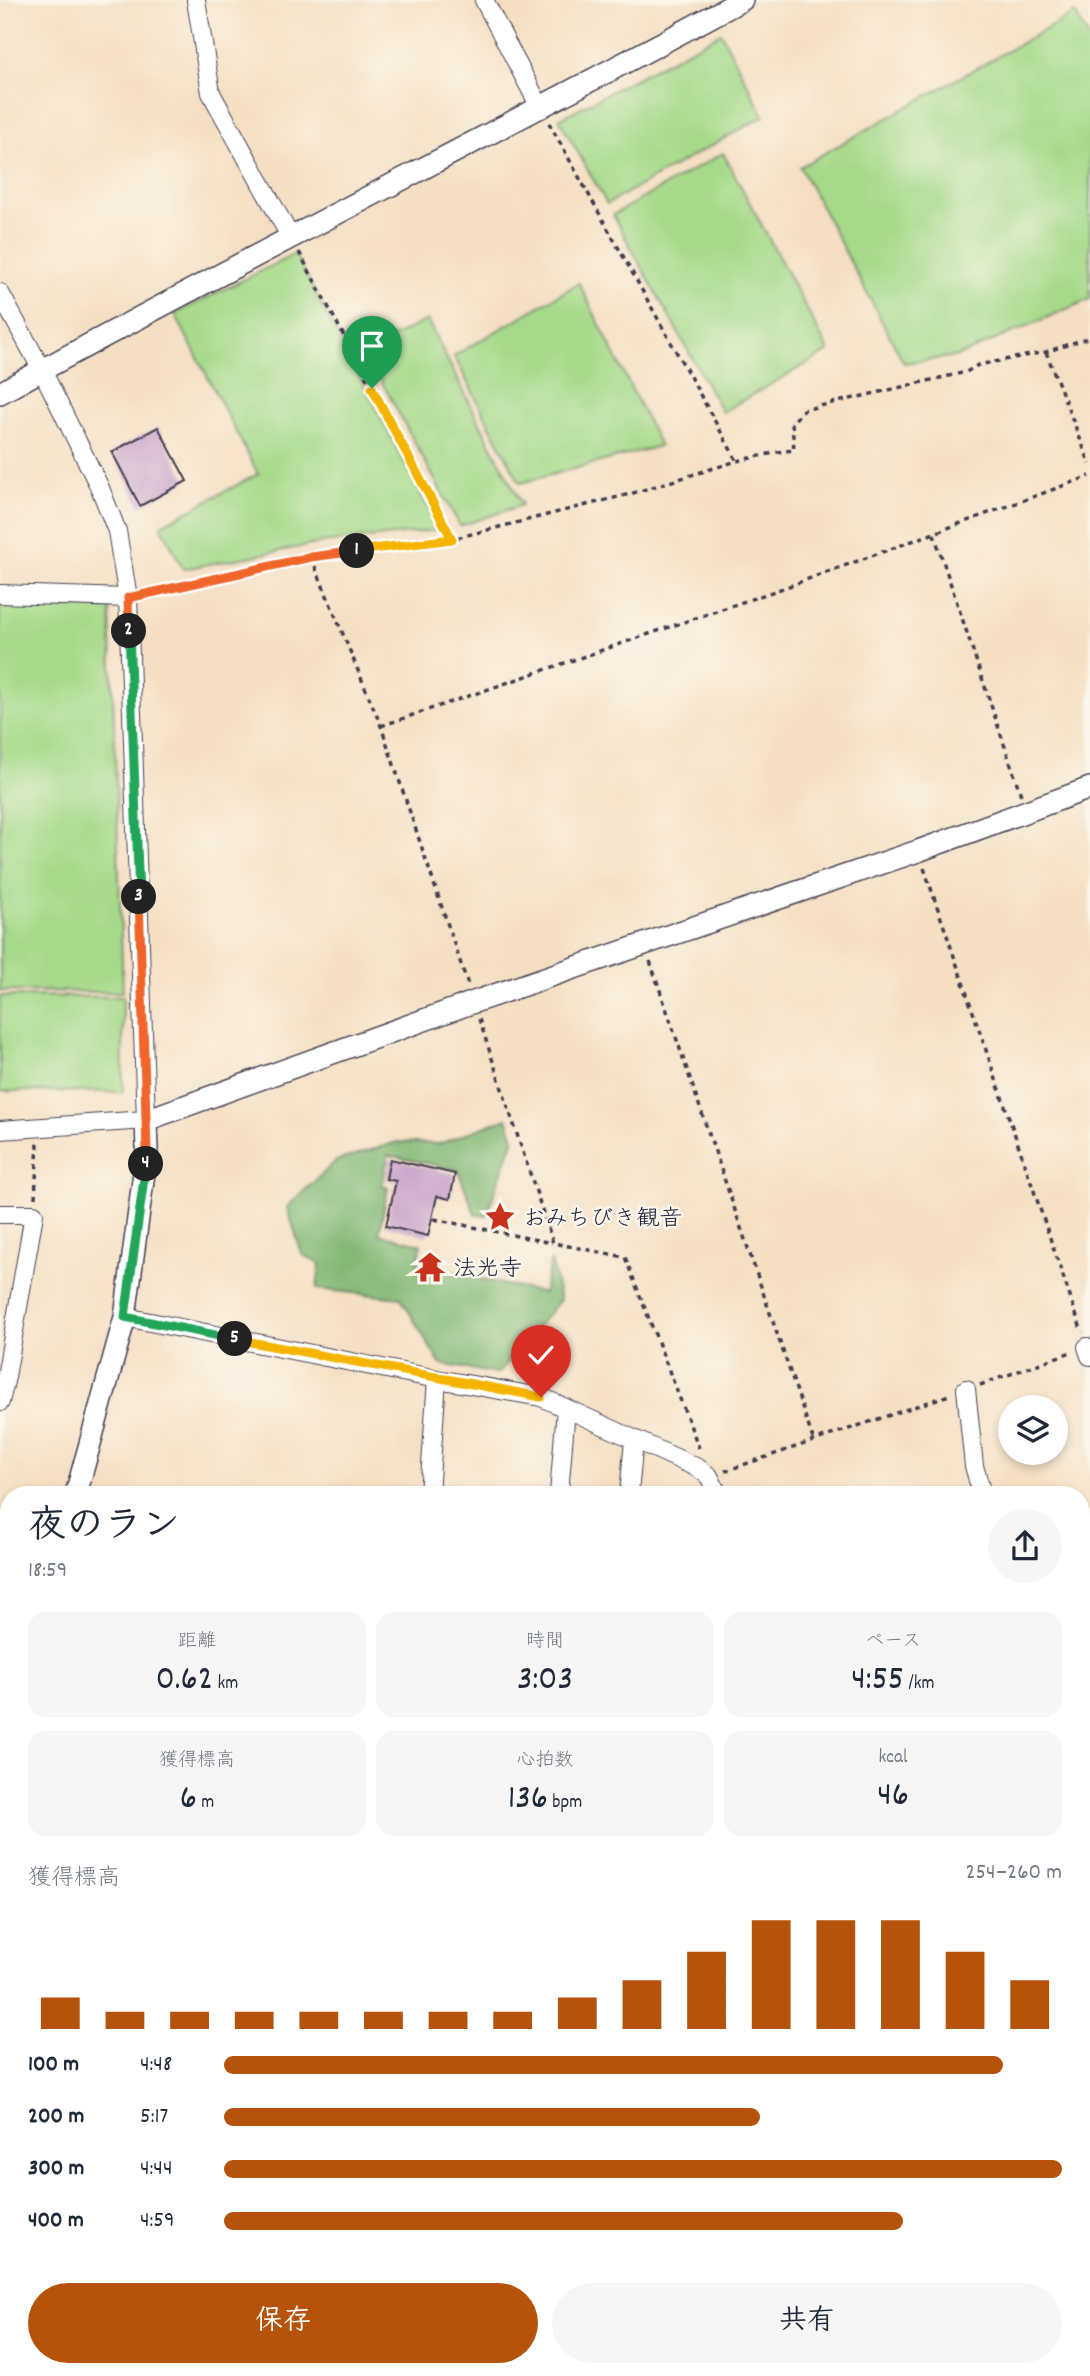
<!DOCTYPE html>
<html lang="ja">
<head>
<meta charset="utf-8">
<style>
  :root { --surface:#fff; --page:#f6f6f7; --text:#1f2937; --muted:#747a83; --accent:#b45309 }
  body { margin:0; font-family:Dekko,"Klee One",sans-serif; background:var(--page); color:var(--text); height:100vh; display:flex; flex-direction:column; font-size:26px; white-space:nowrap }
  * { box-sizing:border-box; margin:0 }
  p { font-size:23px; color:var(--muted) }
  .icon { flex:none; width:38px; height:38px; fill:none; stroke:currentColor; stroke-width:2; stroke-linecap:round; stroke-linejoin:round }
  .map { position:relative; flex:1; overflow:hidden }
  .panel { position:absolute; left:0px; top:1486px; width:1090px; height:891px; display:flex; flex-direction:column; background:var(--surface); border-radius:28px 28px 0 0; box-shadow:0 4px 10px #0003 }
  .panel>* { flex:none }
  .buttons { position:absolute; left:998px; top:1395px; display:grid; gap:14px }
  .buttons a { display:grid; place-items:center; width:70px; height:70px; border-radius:50%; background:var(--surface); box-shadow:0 4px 10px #0003; font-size:35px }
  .pin { position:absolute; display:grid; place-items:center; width:60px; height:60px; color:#fff; margin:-72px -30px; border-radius:50% 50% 50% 0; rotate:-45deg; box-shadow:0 0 7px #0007 }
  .pin .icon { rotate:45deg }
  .km { position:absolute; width:35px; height:35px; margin:-18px; border-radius:50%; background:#222; color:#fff; font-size:19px; line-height:35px; text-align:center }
  .round { display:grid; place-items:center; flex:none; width:74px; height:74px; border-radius:37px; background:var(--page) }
  .head { display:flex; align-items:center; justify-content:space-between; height:119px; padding:0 28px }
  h1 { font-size:38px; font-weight:600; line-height:52px }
  .metrics { display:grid; grid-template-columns:repeat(3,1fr); gap:10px; height:119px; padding:7px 28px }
  .metrics div { display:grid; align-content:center; border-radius:18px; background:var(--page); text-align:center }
  .metrics b { font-size:35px; font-weight:600 }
  .metrics small { font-size:19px; font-weight:400 }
  .metrics p { font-size:19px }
  .chart { height:196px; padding:14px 28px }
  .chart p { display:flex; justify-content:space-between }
  .chart svg { width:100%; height:126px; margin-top:7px; stroke:var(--accent); stroke-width:6 }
  .primary-button { display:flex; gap:14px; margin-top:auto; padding:14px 28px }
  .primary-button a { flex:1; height:80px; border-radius:42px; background:var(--accent); color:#fff; font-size:28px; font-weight:600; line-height:80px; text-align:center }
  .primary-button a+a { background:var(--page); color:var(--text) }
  ul { padding:0 28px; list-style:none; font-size:23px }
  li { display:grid; grid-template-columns:112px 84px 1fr; align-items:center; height:52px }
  li i { height:18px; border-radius:9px; background:var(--accent) }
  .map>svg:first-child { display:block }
  .green { fill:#a6d989; stroke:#647e62; stroke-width:2 }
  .forest { fill:#84b975; stroke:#536e58; stroke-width:2 }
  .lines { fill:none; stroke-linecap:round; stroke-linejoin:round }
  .river { stroke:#57c3cf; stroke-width:32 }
  .building { fill:#c69fc7 }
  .minor-casing { stroke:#423e4f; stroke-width:20 }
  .tertiary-casing { stroke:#423e4f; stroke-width:24 }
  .path { stroke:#423e4f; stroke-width:3.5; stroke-dasharray:5 5; stroke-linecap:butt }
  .minor { stroke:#fff; stroke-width:18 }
  .tertiary { stroke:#fff; stroke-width:21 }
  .split-1-casing { stroke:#fff; stroke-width:14 }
  .split-2-casing { stroke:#fff; stroke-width:14 }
  .split-3-casing { stroke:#fff; stroke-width:14 }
  .split-4-casing { stroke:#fff; stroke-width:14 }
  .split-5-casing { stroke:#fff; stroke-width:14 }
  .split-6-casing { stroke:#fff; stroke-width:14 }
  .split-1 { stroke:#f5b400; stroke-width:9 }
  .split-2 { stroke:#f0652b; stroke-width:9 }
  .split-3 { stroke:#22a559; stroke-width:9 }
  .split-4 { stroke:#f0652b; stroke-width:9 }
  .split-5 { stroke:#22a559; stroke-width:9 }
  .split-6 { stroke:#f5b400; stroke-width:9 }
  .labels { text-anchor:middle; stroke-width:5; stroke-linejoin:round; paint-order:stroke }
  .poi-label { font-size:23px; fill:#22223b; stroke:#fbf7ec; text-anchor:start }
</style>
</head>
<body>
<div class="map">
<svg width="1090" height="2376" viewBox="0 0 1090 2376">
  <rect width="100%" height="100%" fill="#fbf7ec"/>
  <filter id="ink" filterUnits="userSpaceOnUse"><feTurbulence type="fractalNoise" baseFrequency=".0143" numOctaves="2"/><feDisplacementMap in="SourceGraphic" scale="14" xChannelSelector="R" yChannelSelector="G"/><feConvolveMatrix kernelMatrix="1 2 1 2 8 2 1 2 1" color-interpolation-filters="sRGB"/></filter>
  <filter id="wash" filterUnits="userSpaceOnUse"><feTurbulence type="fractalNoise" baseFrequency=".00686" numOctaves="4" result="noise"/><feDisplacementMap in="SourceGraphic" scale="28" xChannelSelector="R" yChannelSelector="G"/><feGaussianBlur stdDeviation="1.57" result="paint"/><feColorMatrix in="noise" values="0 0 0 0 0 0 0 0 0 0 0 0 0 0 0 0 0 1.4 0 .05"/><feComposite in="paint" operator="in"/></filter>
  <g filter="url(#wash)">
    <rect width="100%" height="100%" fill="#f5dfc3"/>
    <path class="green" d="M1075 13 1090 40V299L958 356 904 363 800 167Z
      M721 33 764 116 607 204 559 119Z
      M723 153 829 351 722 412 613 215Z
      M295 254 440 530 322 543 183 569 161 525 258 474 175 314Z
      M579 283 660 446 520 483 454 356Z
      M427 320 522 505 460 526 365 351Z
      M0 606 110 608 123 992 0 991Z
      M0 996 123 997V1092L0 1091Z
      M0 2211 9 2231V2368H122L119 2376H0V2248L2 2247Z"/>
    <path class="forest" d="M507 1118 514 1138 486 1216 475 1214 458 1170 388 1155 382 1185 388 1187 379 1234 421 1244 418 1265 543 1293 551 1260 560 1300 498 1374 440 1364 401 1298 317 1289 320 1264 302 1254 287 1207 336 1161 397 1142 439 1144Z"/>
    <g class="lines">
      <path class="river" d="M1082 2082 1090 2084"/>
    </g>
    <g id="blocks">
      <path class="building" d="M158 427 187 481 140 506 112 452Z
        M390 1159 455 1174 450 1199 437 1196 428 1236 386 1226 396 1181 386 1179Z"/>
    </g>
  </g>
  <g filter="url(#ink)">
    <use href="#blocks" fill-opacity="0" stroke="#423e4f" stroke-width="2"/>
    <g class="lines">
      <g class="minor-casing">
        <path id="minor" d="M196 0 211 93 291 238
          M484 0 541 109
          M0 293 42 370 100 488 117 531 128 598 146 1120 0 1130
          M0 594 128 598
          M0 1214H34L6 1377 0 1402
          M125 1317 437 1379 541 1397 698 1468 709 1476 718 1494
          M1087 1347 1090 1356
          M966 1389 974 1466 982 1494
          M429 1494 437 1379
          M559 1494 566 1408
          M629 1494 634 1440
          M1082 1534 1088 1536 1090 1541
          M0 1547 9 1551
          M1085 1938 1083 1840 1090 1750
          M1082 2234 1090 2237"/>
      </g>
      <g class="tertiary-casing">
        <path id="tertiary" d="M0 393C245 258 496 133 742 0
          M76 1494 125 1317 147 1150 146 1120 474 1002 918 851 1090 788
          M0 1703 9 1707
          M1082 2063 1090 2065"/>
      </g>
      <path class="path" d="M549 123 737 461
        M299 252 452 538
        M1046 352 1090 464
        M934 534 1021 795
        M311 557 381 726 468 985
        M143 594 311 557 452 539 630 494 737 461 778 452 794 450 792 423 803 410 966 372 978 365 1046 352 1090 337
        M381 726 792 585 1090 476
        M924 868 1082 1332
        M650 961 814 1442
        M479 1019 553 1243 625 1257 699 1448
        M35 1198 38 1143
        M434 1219 552 1243
        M980 1385 1071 1352
        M725 1471 949 1395
        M0 1842 9 1819
        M0 1877 9 1873
        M176 2376 179 2368
        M516 2376 519 2368
        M736 2376 738 2368
        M942 2376 945 2368"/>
      <use href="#minor" class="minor"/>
      <use href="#tertiary" class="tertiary"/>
    </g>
  </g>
  <g class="lines" filter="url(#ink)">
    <g class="split-1-casing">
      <path id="split-1" d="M357 551 452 539 372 388"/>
    </g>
    <g class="split-2-casing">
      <path id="split-2" d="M129 631 128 598 311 557 357 551"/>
    </g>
    <g class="split-3-casing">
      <path id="split-3" d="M129 631 139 897"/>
    </g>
    <g class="split-4-casing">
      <path id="split-4" d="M139 897 147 1150 146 1164"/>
    </g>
    <g class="split-5-casing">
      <path id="split-5" d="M146 1164 125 1317 235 1339"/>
    </g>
    <g class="split-6-casing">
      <path id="split-6" d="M235 1339 541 1397"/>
    </g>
    <use href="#split-1" class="split-1"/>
    <use href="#split-2" class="split-2"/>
    <use href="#split-3" class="split-3"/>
    <use href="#split-4" class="split-4"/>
    <use href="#split-5" class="split-5"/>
    <use href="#split-6" class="split-6"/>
  </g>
  <defs>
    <g id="sight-bare" transform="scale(2.415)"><path d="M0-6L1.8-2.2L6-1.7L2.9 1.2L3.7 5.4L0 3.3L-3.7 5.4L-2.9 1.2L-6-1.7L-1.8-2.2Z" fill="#c8321e" stroke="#fbf7ec" stroke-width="2.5" paint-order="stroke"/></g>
    <g id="temple-bare" transform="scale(2.415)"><path d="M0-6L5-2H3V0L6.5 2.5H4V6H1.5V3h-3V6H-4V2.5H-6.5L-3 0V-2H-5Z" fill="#c8321e" stroke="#fbf7ec" stroke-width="2.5" paint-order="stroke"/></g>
  </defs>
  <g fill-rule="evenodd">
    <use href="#sight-bare" x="500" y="1217"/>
    <use href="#temple-bare" x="430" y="1267"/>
  </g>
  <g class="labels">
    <g class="poi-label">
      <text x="523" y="1225">おみちびき観音</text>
      <text x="453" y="1275">法光寺</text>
    </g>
  </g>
</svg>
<div class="buttons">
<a><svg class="icon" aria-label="layers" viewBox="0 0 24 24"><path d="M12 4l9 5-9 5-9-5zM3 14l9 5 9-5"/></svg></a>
</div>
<div class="pin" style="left:372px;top:388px;background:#1e9e55"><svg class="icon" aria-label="arrive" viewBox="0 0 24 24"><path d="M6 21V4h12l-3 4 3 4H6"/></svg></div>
<div class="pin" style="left:541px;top:1397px;background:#d93025"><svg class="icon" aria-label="check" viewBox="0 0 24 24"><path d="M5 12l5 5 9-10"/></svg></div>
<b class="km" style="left:357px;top:551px">1</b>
<b class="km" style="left:129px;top:631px">2</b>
<b class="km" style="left:139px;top:897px">3</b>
<b class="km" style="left:146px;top:1164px">4</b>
<b class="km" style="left:235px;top:1339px">5</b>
<section class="panel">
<div class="head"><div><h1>夜のラン</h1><p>18:59</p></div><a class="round"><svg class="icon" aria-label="share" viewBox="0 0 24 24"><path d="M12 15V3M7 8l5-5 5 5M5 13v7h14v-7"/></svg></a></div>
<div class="metrics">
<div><p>距離</p><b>0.62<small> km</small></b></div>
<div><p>時間</p><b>3:03</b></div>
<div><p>ペース</p><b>4:55<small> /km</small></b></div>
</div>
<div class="metrics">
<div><p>獲得標高</p><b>6<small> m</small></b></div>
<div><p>心拍数</p><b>136<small> bpm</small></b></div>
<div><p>kcal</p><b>46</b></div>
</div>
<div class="chart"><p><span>獲得標高</span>254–260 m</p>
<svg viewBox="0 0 160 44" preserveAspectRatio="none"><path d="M5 44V33M15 44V38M25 44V38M35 44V38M45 44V38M55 44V38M65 44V38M75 44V38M85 44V33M95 44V27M105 44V17M115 44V6M125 44V6M135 44V6M145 44V17M155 44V27"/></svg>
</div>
<ul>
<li><b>100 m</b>4:48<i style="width:93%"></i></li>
<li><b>200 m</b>5:17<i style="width:64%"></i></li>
<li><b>300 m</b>4:44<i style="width:100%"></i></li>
<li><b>400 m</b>4:59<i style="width:81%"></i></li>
</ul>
<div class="primary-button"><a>保存</a><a>共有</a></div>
</section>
</div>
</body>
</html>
